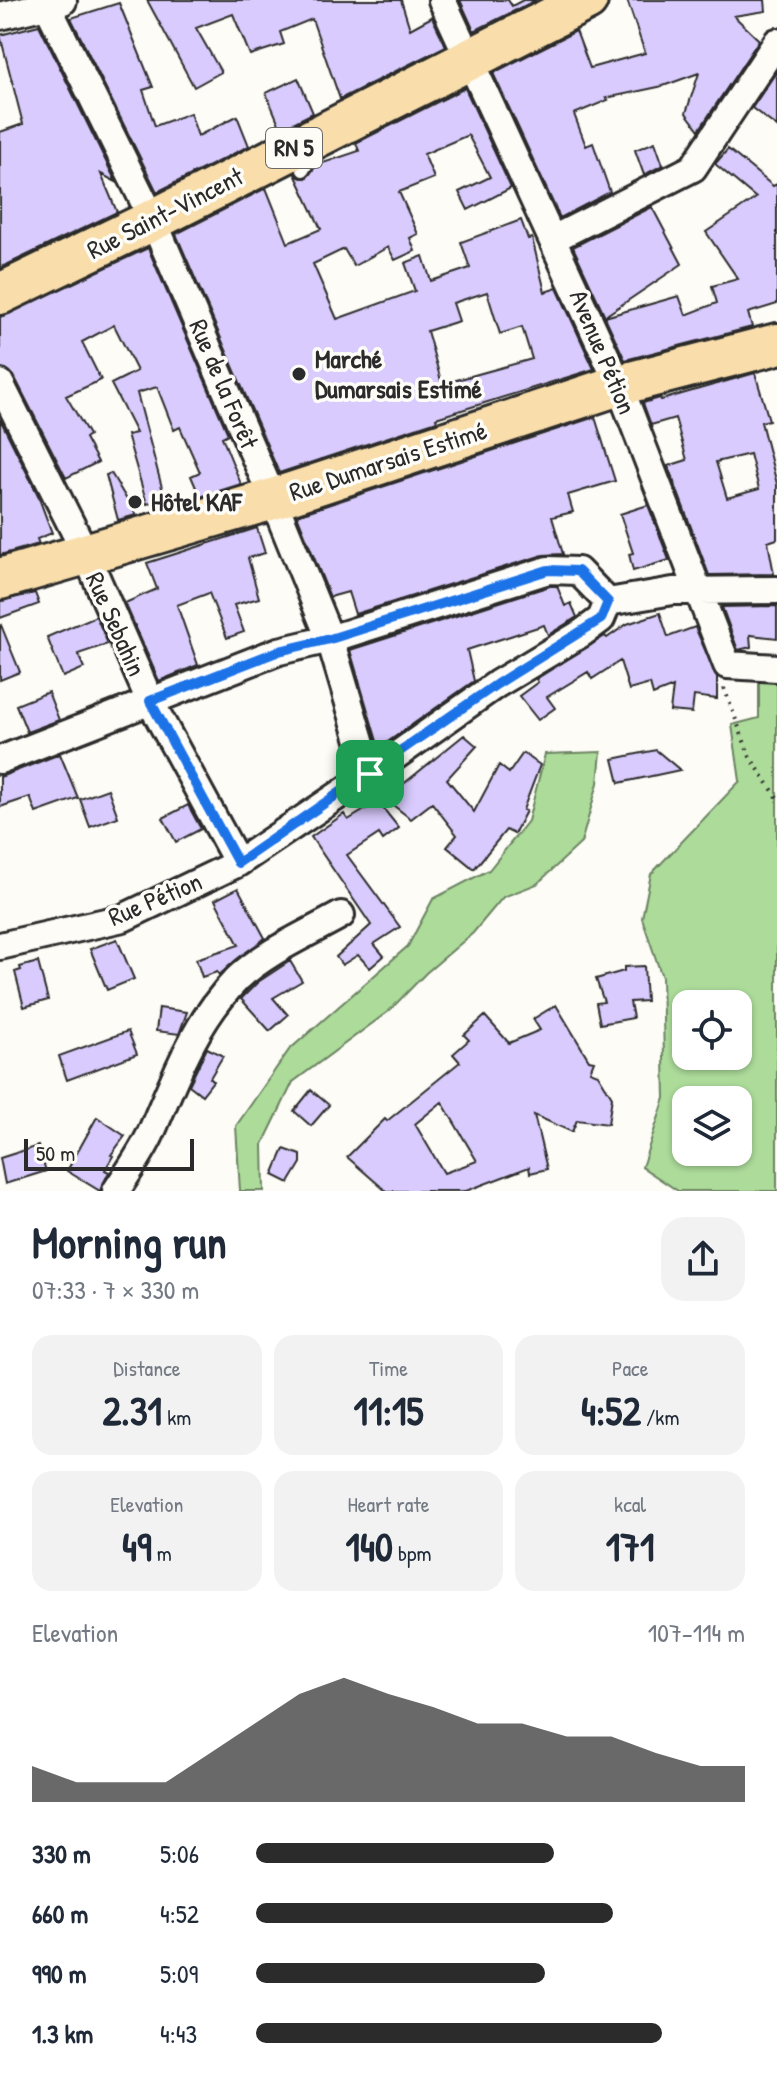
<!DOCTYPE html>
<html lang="en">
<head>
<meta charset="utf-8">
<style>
  :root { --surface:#fff; --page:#f2f2f3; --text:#1f2937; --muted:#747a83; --accent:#2b2b2b }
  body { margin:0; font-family:"Patrick Hand",sans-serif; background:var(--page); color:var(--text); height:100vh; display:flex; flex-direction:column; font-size:30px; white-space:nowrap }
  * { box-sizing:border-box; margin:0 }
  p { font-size:26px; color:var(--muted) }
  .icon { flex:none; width:44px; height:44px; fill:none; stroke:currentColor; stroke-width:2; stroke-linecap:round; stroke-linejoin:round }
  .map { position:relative; height:1191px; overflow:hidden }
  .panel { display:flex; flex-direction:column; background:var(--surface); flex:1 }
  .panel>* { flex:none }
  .tools { position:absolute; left:672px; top:990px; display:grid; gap:16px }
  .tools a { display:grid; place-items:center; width:80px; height:80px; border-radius:16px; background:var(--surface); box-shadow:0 2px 6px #0004; font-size:40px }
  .scale { position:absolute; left:24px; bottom:20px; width:170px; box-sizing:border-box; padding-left:8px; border:4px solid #2b2b2b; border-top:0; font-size:22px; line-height:28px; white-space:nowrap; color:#2b2b2b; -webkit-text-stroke:6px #fdfcf7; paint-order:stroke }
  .pin { position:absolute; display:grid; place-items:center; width:68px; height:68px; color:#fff; margin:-34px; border-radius:16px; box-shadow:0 4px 12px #0006 }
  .round { display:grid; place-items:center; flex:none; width:84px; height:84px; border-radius:24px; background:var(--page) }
  .head { display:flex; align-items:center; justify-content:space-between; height:136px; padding:0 32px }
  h1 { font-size:44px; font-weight:700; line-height:60px }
  .stats { display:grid; grid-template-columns:repeat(3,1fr); gap:12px; height:136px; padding:8px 32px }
  .stats div { display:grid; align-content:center; border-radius:20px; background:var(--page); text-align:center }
  .stats b { font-size:40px; font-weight:700 }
  .stats small { font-size:22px; font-weight:400 }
  .stats p { font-size:22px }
  .chart { height:224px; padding:16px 32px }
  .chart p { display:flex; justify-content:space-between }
  .chart svg { width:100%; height:144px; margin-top:8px; fill:var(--accent); opacity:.7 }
  ul { padding:0 32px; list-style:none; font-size:26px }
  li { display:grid; grid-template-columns:128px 96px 1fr; align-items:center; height:60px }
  li i { height:20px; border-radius:10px; background:var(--accent) }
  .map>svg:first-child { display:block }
  .green { fill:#acdb9a; stroke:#6c8362; stroke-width:2; fill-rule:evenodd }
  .building { fill:#d9cbfd; stroke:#2b2b2b; stroke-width:2; fill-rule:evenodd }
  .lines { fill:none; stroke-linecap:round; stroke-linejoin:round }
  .lane-casing { stroke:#2b2b2b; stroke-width:18 }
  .street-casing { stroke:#2b2b2b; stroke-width:32 }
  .primary-casing { stroke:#2b2b2b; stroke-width:46 }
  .path { stroke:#2b2b2b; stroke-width:4; stroke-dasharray:2 6; stroke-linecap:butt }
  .lane { stroke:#fdfcf7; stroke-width:12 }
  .street { stroke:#fdfcf7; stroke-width:26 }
  .primary { stroke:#f9deab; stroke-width:40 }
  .route-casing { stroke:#fff; stroke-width:16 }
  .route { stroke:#1a73e8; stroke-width:10 }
  .poi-dot { fill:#2b2b2b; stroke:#fdfcf7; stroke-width:3 }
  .labels { text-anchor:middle; stroke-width:7; stroke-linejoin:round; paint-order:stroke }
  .shield { fill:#fdfcf7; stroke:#6a6a68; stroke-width:2 }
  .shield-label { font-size:24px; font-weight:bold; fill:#2b2b2b }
  .street-label { font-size:26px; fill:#2b2b2b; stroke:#fdfcf7 }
  .poi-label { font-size:26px; font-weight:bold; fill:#2b2b2b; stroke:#fdfcf7; text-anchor:start }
</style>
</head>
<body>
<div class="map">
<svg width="777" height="1191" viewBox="0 0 777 1191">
  <rect width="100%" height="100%" fill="#fdfcf7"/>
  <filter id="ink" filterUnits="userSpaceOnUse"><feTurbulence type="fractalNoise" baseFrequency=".0125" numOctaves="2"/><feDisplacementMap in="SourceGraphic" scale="16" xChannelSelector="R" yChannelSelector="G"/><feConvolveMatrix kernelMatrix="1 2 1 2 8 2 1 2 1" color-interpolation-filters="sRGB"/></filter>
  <g filter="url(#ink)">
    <path class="green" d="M759 670 777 681V1191H678L642 1167 665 1098 662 977 642 918 651 874 740 781 732 725 759 718ZM686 1004H738V1056H686ZM686 1100H738V1152H686Z
      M601 752 598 783 581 843 537 884 503 897 473 933 426 973 389 1011 293 1082 263 1144 264 1191H240L236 1126 289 1050 408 946 433 899 489 870 528 821 545 754Z"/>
    <path class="building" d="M147 0H401L410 29 432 17 446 46 340 99 312 19 280 32 284 44 250 55 233 14 196 28 221 72 194 87Z
      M460 0H508L512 6 523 0H536L474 31Z
      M627 0H765L766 11 734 16 759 40 699 130 686 113 699 73 663 86 606 98 608 100 574 114 586 146 593 143 610 192 560 218 493 73 576 31 590 68 645 53Z
      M119 3 153 87 143 90 155 126 190 113 198 136 237 116 249 146 157 192 71 18Z
      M39 25 116 182 101 174 117 212 0 268V132L23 124 0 35Z
      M777 71V127L752 108Z
      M298 78 313 113 281 129 266 93Z
      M465 88 511 188 468 210 459 192 490 177 468 135 424 154 434 178 399 192 418 234 410 238 415 251 395 260 388 247 354 266 344 249 313 264 337 319 415 291 405 263 423 256 431 281 470 268 461 242 521 220 528 239 532 238 545 292 557 288 594 369 436 418 437 421 279 473 176 234 266 188 288 243 321 229 295 174 306 178 317 165 359 151 356 143ZM487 292 500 334 522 327 532 359 442 384 427 331 459 321 453 303Z
      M655 142 663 165 644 175 635 150Z
      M728 149 773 186 777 184V304L748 313 752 327 625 360 605 317 679 296 686 315 717 303 712 286 738 279 706 232 756 198 715 164Z
      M652 207 682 264 605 316 573 247Z
      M148 248 228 434 222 437 241 484 200 497 191 476 200 472 180 427 174 430 157 387 137 393 165 499 147 504 127 435 136 433 111 384 137 371 114 325 82 342 101 380 66 396 89 435 85 438 98 462 66 478 14 376 0 367V317Z
      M755 373 769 420 761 422 777 484V539L768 542 774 574 709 575 668 466 687 460 675 418 651 425 643 403 660 398 661 400ZM750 454 759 489 727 498 716 462Z
      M595 417 615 481 568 495 573 512 552 517 563 554 543 555 355 614 348 592 330 597 297 515Z
      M0 419 37 493 52 533 37 539 39 544 0 555Z
      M111 473 136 515 118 520 106 475Z
      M648 505 669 560 633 571 629 554 633 553 620 514Z
      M257 528 265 553 248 558 259 598 234 605 244 632 227 638 209 593 177 605 198 665 159 681 125 603 157 589 147 563Z
      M550 586H557L565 606 571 603 577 617 548 635 544 625 467 650 474 681 379 748 350 650Z
      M35 593 39 604 0 618V601Z
      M777 606V638L750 635 751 647 738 650 722 607Z
      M660 613 668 637 695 627 717 677V699L694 696 692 713 670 711 673 687 653 695 650 684 629 690 620 661 592 679 588 672 547 697 555 708 538 720 519 696 538 682 536 679 605 636 607 638 627 624Z
      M96 616 108 644 78 654 84 668 63 677 47 637Z
      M1 625 20 672 0 680V626Z
      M48 692 59 720 27 732 16 705Z
      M464 735 477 746 447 779 474 812 499 765 509 773 523 753 540 765 523 810 526 811 514 834 506 830 474 869 447 847 457 835 432 803 411 819 385 799Z
      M656 750 680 770 619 783 613 759Z
      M60 754 78 798 36 813 30 797 0 807V777Z
      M108 789 118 817 90 827 80 799Z
      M378 802 399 828 383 840 379 834 347 855 400 927 374 944 384 956 370 968 358 955 342 965 336 957 371 925 311 837 344 814 348 820Z
      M188 805 201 829 176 842 163 818Z
      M238 888 265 938 219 975 217 972 202 977 196 959 239 945 215 900Z
      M117 939 134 979 107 990 90 949Z
      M290 961 302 981 273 998 288 1015 270 1031 241 999 258 982Z
      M38 962 48 1000 24 1007 15 972 21 970 20 967Z
      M644 966 646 1001 630 1002 633 1018 600 1024 596 1003 604 1002 596 979 624 971V967Z
      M556 1005 589 1060 594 1061 590 1071 598 1074 612 1097 608 1124 577 1120 572 1132 534 1115 547 1169 530 1173 529 1167 466 1191H386L347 1157 385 1119 387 1121 460 1062 453 1054 469 1040 464 1035 485 1016 509 1043 540 1030 533 1019ZM442 1102 477 1161 444 1173 415 1124Z
      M159 1008 187 1012 179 1034 156 1031Z
      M128 1031 137 1054 67 1080 59 1056Z
      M207 1048 223 1056 210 1078 213 1081 202 1095 189 1085Z
      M311 1090 329 1105 311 1126 294 1111Z
      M97 1117 125 1136 111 1155 113 1156 105 1170 109 1172 100 1191 67 1171Z
      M38 1146 46 1171 5 1184 0 1158Z
      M284 1149 301 1155V1163L289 1183 273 1175Z"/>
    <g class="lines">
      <g class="lane-casing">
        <path id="lane" d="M303 170 308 162 305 151"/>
      </g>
      <g class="street-casing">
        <path id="street" d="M442 0 619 385 727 665 777 668
          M47 5 153 220 273 499 330 639 370 774
          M0 16 63 1
          M553 239 693 168 777 42
          M0 383 85 552 150 701 238 863
          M608 602 673 591 777 590
          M0 760 279 651 330 639 548 570 578 571 608 602
          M0 946 123 918 238 863 370 774 497 684 582 633 601 619 608 602
          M116 1191C128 1172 142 1153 151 1133 175 1078 194 1023 237 979 265 952 307 934 341 915"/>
      </g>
      <g class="primary-casing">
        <path id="primary" d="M0 294 153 220 587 0
          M0 579 273 499 619 385 777 344"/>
      </g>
      <path class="path" d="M724 688 750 757 777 797"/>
      <use href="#lane" class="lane"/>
      <use href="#street" class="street"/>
      <use href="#primary" class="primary"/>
    </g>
  </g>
  <g class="lines" filter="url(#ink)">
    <g class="route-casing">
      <path id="route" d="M548 570 578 571 608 602 601 619 497 684 238 863 150 701 279 651 330 639Z"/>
    </g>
    <use href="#route" class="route"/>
  </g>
  <g class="poi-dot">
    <circle cx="299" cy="374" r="8"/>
    <circle cx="135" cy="502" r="8"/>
  </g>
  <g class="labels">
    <rect class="shield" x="266" y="128" width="56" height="40" rx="6"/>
    <g class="shield-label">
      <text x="294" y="156">RN 5</text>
    </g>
    <g class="street-label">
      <text transform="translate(165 213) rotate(-27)" y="9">Rue Saint-Vincent</text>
      <text transform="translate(603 352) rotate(67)" y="9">Avenue Pétion</text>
      <text transform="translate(224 384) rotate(67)" y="9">Rue de la Forêt</text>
      <text transform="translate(388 461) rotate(-18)" y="9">Rue Dumarsais Estimé</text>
      <text transform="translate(116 624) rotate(66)" y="9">Rue Sebahin</text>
      <text transform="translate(155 899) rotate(-23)" y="9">Rue Pétion</text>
    </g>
    <g class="poi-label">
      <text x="315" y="368">Marché<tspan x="315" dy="30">Dumarsais Estimé</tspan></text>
      <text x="151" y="511">Hôtel KAF</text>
    </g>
  </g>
</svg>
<div class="tools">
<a><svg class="icon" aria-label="locate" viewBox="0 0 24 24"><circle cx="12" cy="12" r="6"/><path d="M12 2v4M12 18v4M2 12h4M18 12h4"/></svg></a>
<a><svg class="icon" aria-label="layers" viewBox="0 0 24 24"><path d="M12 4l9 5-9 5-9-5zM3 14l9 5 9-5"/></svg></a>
</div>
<div class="scale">50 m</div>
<div class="pin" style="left:370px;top:774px;background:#1e9e55"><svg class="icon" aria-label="arrive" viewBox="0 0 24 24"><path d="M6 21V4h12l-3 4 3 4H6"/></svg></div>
</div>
<section class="panel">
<div class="head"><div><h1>Morning run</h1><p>07:33 · 7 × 330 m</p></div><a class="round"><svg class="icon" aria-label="share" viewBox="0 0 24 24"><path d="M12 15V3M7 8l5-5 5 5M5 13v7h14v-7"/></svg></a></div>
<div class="stats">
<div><p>Distance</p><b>2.31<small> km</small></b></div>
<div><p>Time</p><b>11:15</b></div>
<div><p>Pace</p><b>4:52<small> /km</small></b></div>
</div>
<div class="stats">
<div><p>Elevation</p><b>49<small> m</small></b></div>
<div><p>Heart rate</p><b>140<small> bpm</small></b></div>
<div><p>kcal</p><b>171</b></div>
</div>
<div class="chart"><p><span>Elevation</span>107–114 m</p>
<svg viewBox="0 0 160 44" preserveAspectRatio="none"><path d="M0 44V33L10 38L20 38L30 38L40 29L50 20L60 11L70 6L80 11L90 15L100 20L110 20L120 24L130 24L140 29L150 33L160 33V44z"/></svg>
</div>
<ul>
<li><b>330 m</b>5:06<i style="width:61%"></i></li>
<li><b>660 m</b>4:52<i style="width:73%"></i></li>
<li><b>990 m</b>5:09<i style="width:59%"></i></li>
<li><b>1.3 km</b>4:43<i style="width:83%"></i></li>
</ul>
</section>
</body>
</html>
